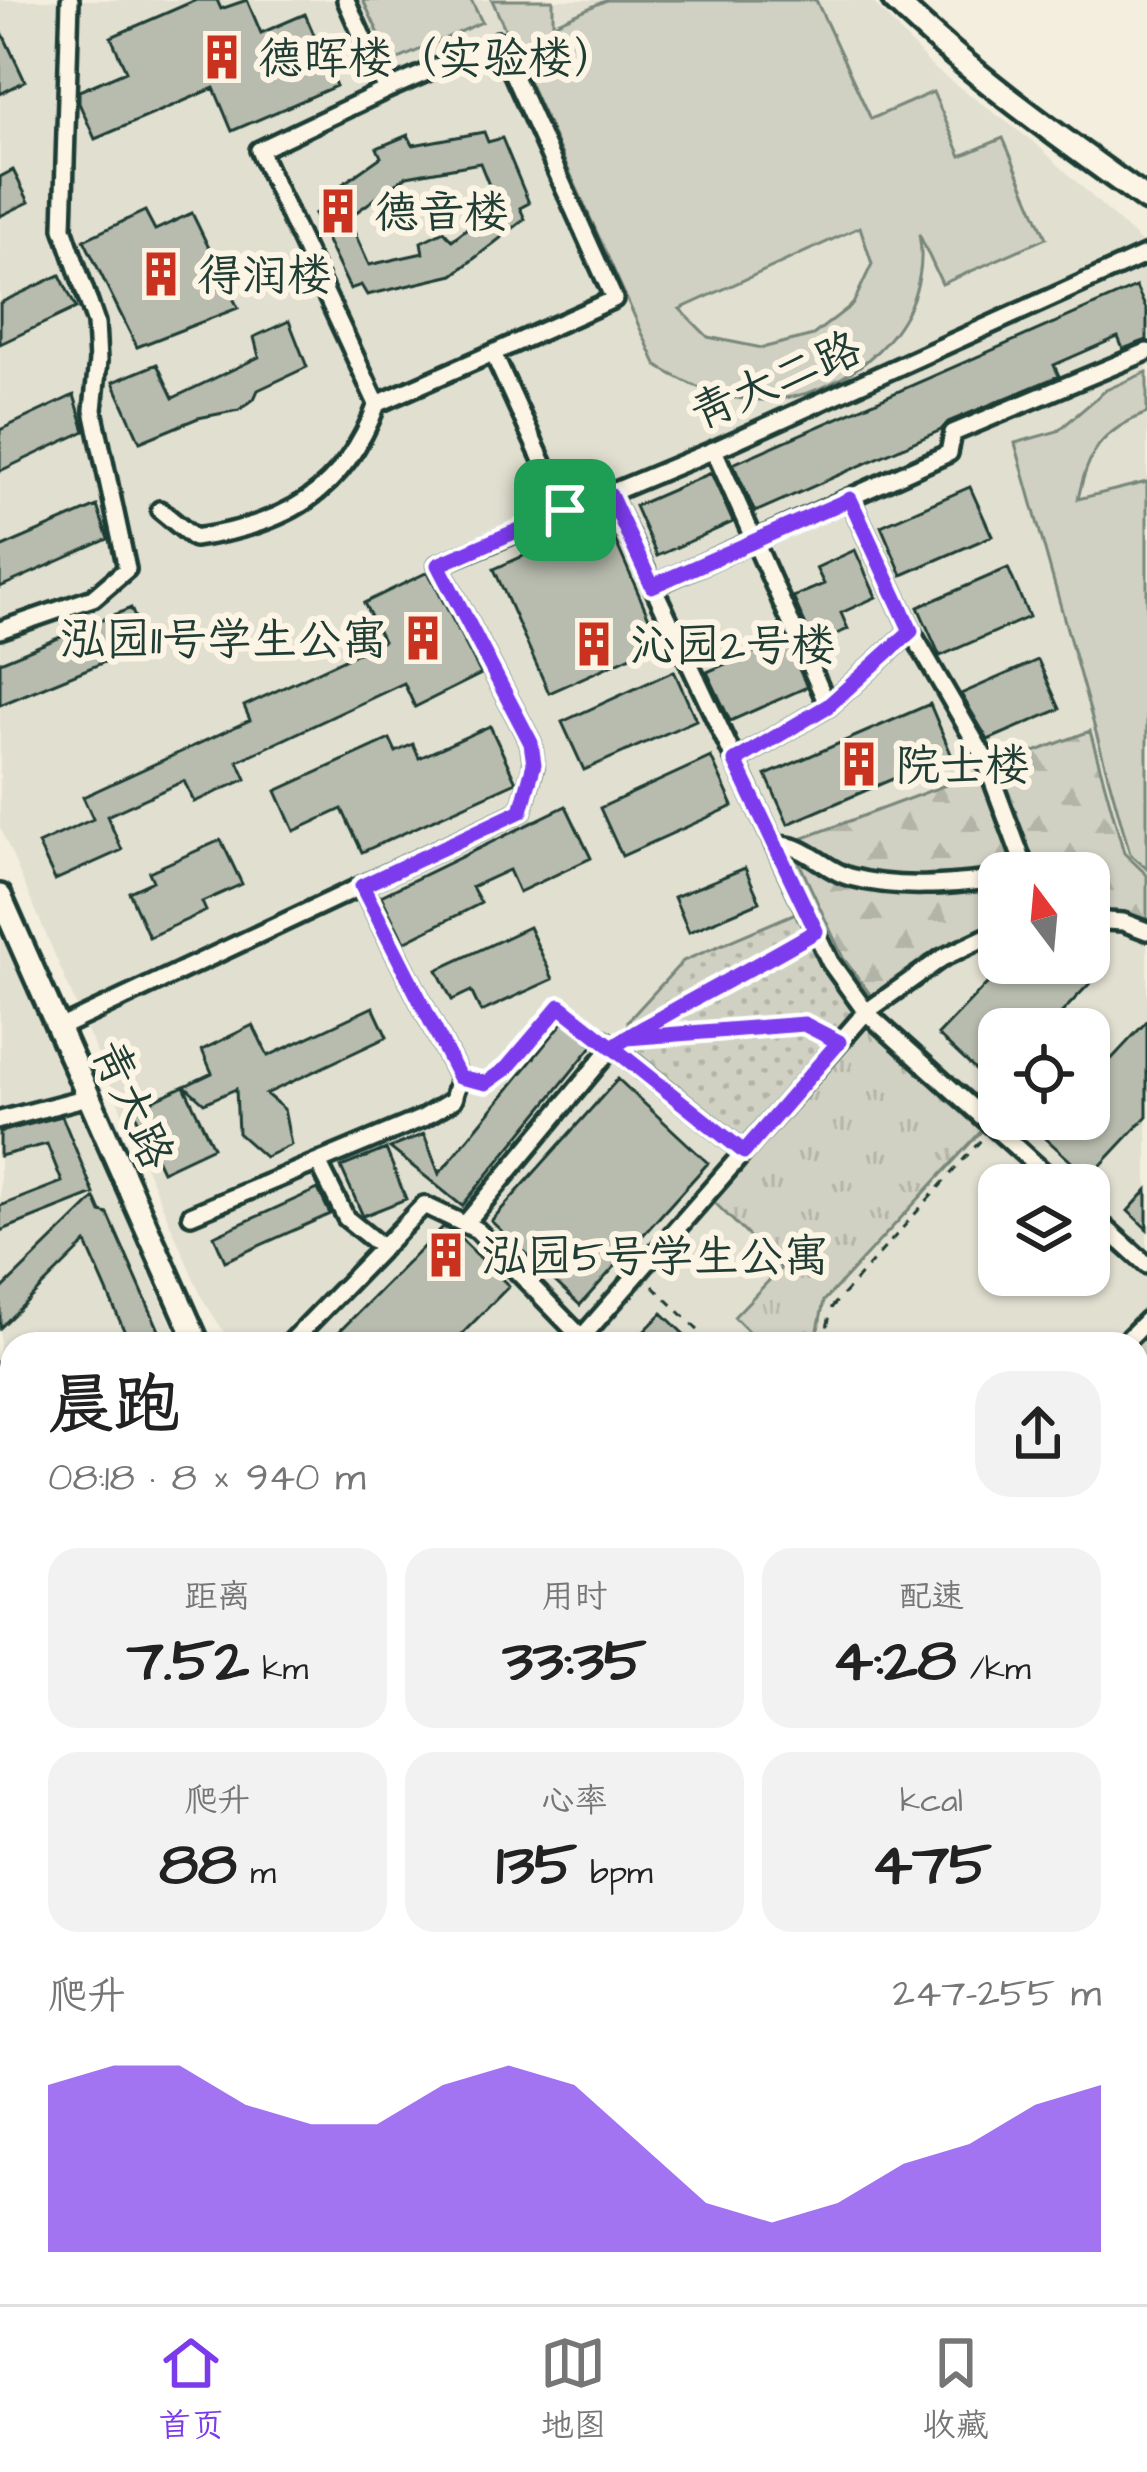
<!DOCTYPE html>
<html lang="zh">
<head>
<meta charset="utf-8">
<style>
  :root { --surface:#fff; --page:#f2f2f2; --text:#222; --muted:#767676; --line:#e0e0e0; --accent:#7c3aed }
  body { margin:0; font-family:"Architects Daughter","LXGW WenKai TC",sans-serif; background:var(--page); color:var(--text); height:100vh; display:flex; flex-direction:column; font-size:45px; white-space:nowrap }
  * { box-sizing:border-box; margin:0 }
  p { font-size:39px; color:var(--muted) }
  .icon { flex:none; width:66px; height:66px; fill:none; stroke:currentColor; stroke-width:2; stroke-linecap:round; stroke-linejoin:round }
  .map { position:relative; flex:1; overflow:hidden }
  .side { position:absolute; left:0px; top:1332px; width:1149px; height:972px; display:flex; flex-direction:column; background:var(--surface); border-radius:36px 36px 0 0; box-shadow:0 3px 9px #0004 }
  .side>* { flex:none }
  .needle { width:78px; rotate:344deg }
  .buttons { position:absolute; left:978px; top:852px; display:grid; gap:24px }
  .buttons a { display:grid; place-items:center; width:132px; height:132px; border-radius:24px; background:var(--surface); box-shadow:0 3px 9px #0004; font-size:60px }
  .pin { position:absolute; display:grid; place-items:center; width:102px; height:102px; color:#fff; margin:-51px; border-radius:24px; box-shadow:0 6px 18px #0006 }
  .round { display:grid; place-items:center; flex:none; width:126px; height:126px; border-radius:36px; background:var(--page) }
  .headline { display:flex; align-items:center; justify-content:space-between; height:204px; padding:0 48px }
  h1 { font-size:66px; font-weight:800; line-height:90px }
  .stats { display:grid; grid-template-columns:repeat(3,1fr); gap:18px; height:204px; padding:12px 48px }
  .stats div { display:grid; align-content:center; border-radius:30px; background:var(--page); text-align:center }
  .stats b { font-size:60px; font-weight:800 }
  .stats small { font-size:33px; font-weight:400 }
  .stats p { font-size:33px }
  .chart { height:336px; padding:24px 48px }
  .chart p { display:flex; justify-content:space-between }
  .chart svg { width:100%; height:216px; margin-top:12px; fill:var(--accent); opacity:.7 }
  .dock { display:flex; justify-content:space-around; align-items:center; height:168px; border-top:3px solid var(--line); background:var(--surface); font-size:33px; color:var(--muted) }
  .dock a { display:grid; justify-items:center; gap:6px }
  .dock .selected { color:var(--accent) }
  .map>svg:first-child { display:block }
  .built { fill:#e1dfd0; fill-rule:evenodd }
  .grass { fill:url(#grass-tufts); stroke:#78877b; stroke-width:3 }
  .forest { fill:url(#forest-firs); stroke:#78877b; stroke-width:3 }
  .park { fill:url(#park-dots); stroke:#78877b; stroke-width:3 }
  .pitch { fill:#d0d1c2; stroke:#78877b; stroke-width:3; fill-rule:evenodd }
  .building { fill:#b8bcae; stroke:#1f3d34; stroke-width:3; fill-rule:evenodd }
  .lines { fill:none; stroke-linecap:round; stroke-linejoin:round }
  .street-casing { stroke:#1f3d34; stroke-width:24 }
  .secondary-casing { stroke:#1f3d34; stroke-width:30 }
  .path { stroke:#1f3d34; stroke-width:3; stroke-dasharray:9 9; stroke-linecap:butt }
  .street { stroke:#fcf5e5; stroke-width:15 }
  .secondary { stroke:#fcf5e5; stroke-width:21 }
  .route-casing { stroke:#fff; stroke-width:24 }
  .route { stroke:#7c3aed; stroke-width:15 }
  .labels { text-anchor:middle; stroke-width:12; stroke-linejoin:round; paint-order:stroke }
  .poi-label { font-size:45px; fill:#1f3d34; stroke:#fcf5e5; text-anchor:start }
  .street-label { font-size:45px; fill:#1f3d34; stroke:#fcf5e5 }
</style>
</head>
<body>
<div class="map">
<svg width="1147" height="2304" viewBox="0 0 1147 2304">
  <defs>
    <pattern id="grass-tufts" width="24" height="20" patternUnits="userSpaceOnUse" patternTransform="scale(3)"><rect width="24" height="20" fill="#d0d1c2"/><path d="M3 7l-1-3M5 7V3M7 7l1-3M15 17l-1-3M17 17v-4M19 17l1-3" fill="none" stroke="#b2b4a7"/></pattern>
    <pattern id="forest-firs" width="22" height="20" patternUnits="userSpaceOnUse" patternTransform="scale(3)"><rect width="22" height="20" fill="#d0d1c2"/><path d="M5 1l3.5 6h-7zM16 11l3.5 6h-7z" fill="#b2b4a7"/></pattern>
    <pattern id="park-dots" width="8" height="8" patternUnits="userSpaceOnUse" patternTransform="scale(3)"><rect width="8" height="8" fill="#d0d1c2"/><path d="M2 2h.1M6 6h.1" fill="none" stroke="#b2b4a7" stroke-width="1.8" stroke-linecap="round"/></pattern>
  </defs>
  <rect width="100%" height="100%" fill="#f3eede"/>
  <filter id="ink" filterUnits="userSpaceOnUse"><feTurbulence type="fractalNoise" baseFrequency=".00833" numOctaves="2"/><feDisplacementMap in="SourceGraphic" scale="24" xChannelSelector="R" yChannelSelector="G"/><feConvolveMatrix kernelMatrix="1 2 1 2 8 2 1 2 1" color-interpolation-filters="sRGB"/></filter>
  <g filter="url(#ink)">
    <path class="built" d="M0 0H871L932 67 1035 143 1147 248V2076L1137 2068V1344H232L202 1298 0 827ZM999 873H1089V963H999ZM999 1029H1089V1119H999ZM999 1185H1089V1275H999Z
      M0 923 180 1344H12V2292H1137V2139L1147 2146V2304H0Z"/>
    <path class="grass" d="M866 1020 986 1126 824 1301 815 1344H748L754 1337 734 1317 781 1268 712 1200Z"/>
    <path class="forest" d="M1090 731 1124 853 1147 875V924L1089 913V873H1033L994 767Z
      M983 771 1019 873H999V922L939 951 872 997 843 958 790 843Z
      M1147 1333V1493L1137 1503 1136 1344Z
      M12 1428V1490L0 1493V1431Z
      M1147 1671V1727L1139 1736 1137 1682Z"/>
    <path class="park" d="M798 912 857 1010 744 1142 624 1048 628 1021 683 961Z
      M1147 1965V2071L1137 2064V1976Z
      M12 1974V2142L0 2144V1977Z
      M12 2162V2292H104L106 2304H0V2165Z"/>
    <path class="pitch" d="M363 0H471L482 22 392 62Z
      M492 0H553V24L607 0H816L871 119 933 92 961 156 1003 138 1046 238 942 284 919 234C936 322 846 401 761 400 722 400 690 386 657 366ZM860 227 872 264 853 304 813 335 762 348 708 337 680 309Z
      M1147 372V413C1101 431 1088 452 1078 499L1147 482V869L1130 854 1015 443 1058 431 1106 390Z"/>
    <path class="building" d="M196 0H217L221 9 247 0 261 33 305 14 336 86 232 131 214 88 95 139 79 103V91L126 71 111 37Z
      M0 28 25 81 0 94Z
      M484 132 488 142 502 138 529 203 520 208 525 219 453 275 367 295 361 285 350 289 314 214 325 208 320 200 381 157 377 148 408 135 413 145ZM480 163 497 205 452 240 444 231 421 242 423 253 369 265 348 218 407 176Z
      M13 170 29 202 0 216V177Z
      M145 211 155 230 192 213 238 308 137 347 84 240Z
      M60 275 76 308 0 344V303Z
      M1136 287 1147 311V340L1123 349 1118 337 1054 365 1059 376 948 422 941 430 755 512 733 464Z
      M289 321 307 367 258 390 254 399 239 410 198 418 140 442 113 382 157 364 173 398 259 357 254 337Z
      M74 395 85 431 0 471V430Z
      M711 473 733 522 657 556 635 506Z
      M970 487 992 536 902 575 881 526Z
      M97 506 108 539 0 587V548Z
      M606 519 660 643 549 693 494 569Z
      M855 550 876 597 841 613 848 629 814 644 793 597 824 584 816 568Z
      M1008 568 1029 617 940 656 918 607Z
      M428 572 481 674 415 707 404 683 238 761 246 779 194 802 184 781 107 816 122 850 55 880 38 844 93 819 83 797 250 720 244 706 383 641 364 603Z
      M131 608 146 645 0 705V662Z
      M785 638 807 687 730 721 707 672Z
      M1038 660 1060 709 988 740 961 694Z
      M674 671 696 720 584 770 562 722Z
      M930 704 951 754 788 824 766 775Z
      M490 726 516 782 362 852 342 809 294 831 276 791 390 739 396 752 413 744 419 758Z
      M711 757 733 806 622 856 600 808Z
      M566 806 591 858 519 892 509 870 472 887 481 903 404 942 381 896Z
      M221 840 242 884 202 902 206 911 149 937 129 892 153 881 149 872Z
      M745 868 760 902 689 932 674 897Z
      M529 927 553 979 481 1012 471 991 452 1000 437 970Z
      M1007 963H1075L1093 980 1046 1029H999V1092L938 1035Z
      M373 1007 387 1037 266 1094 284 1109 291 1145 265 1157 238 1133 236 1089 204 1103 185 1086 212 1073 202 1050 253 1025 268 1056Z
      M564 1021 593 1045 462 1206 390 1148 424 1134 439 1174Z
      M1147 1021V1116L1089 1178 1041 1134 1055 1119H1089V1083Z
      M618 1079 708 1163 580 1305 491 1221Z
      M184 1086 213 1147 162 1171 133 1110Z
      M62 1116 94 1194 0 1231V1206L62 1182 47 1144 0 1156V1132Z
      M386 1149 406 1199 363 1216 341 1167Z
      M318 1189 330 1214 225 1261 214 1236Z
      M1147 1190V1229L1128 1211Z
      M95 1198 101 1212 108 1214 165 1344H130L86 1243 0 1328V1291Z
      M443 1227 455 1233 509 1286 461 1335 470 1344H327Z
      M662 1313 694 1344H632Z"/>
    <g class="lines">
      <g class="street-casing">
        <path id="street" d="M346 0 386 90 498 41 614 299 493 353 566 513
          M386 90 259 150 377 404 493 353
          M714 450 828 706
          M610 495 830 962 866 1012 1058 1185
          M850 499 911 631
          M160 510 194 538C285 525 344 493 377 404
          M653 586 949 453 953 433 1147 352
          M0 630 93 598 127 569 93 410 98 361 96 323 63 228 70 0
          M735 761 828 706 911 631 983 755 1027 873
          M775 846C804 841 823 870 850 877 898 890 950 885 999 879
          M1089 920 1123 922 1147 931
          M57 1029 521 811 534 765 531 743 438 565 714 450 1147 254
          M603 1039 744 1152
          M0 1120 88 1097
          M318 1162 346 1218 383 1248
          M1089 1213 1147 1265
          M191 1215 423 1118 453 1100 459 1077 362 886
          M465 1224 612 1047
          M289 1344 424 1205 477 1230 582 1338
          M576 1344 866 1012 942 958 999 931
          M1123 1344 1147 1320
          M0 1372 12 1380
          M0 1548 12 1546
          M1137 1749 1147 1738
          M0 1751 12 1749
          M0 1775 12 1831
          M1137 1801 1147 1806
          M0 1955 12 1953
          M0 2159 12 2156
          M111 2292 113 2304
          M518 2292 522 2304
          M183 2304 243 2292"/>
      </g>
      <g class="secondary-casing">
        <path id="secondary" d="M894 0C971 75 1059 137 1147 200
          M0 896 198 1344
          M1137 2100 1147 2106"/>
      </g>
      <path class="path" d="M629 1037 804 1024 821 1033
        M629 1037 798 942
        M475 1080 486 1083 507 1068 560 1006 588 1026
        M653 1286 712 1344
        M823 1344 832 1307 981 1140
        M1137 1531 1147 1521
        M1137 1661 1147 1650"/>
      <use href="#street" class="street"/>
      <use href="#secondary" class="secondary"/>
    </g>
  </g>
  <g class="lines" filter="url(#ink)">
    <g class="route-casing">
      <path id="route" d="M565 510 438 565 531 743 534 764 521 811 362 886 459 1077 486 1083 507 1068 560 1006 612 1047 627 1038 804 1024 839 1042 744 1152 612 1047C678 1005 749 971 816 931L735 761 828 706 911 631 850 499 652 586 610 495 566 513 565 510"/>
    </g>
    <use href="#route" class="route"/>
  </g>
  <defs>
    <g id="building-bare" transform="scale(3.6)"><path d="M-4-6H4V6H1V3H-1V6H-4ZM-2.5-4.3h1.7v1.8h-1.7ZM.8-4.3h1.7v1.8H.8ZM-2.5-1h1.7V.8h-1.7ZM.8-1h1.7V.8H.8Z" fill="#c8321e" stroke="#fcf5e5" stroke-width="2.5" paint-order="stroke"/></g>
  </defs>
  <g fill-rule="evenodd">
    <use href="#building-bare" x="222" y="57"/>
    <use href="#building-bare" x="338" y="211"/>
    <use href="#building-bare" x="161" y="274"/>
    <use href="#building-bare" x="423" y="638"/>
    <use href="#building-bare" x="594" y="644"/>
    <use href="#building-bare" x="859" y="764"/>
    <use href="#building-bare" x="446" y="1255"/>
  </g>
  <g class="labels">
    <g class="poi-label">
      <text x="258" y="73">德晖楼（实验楼）</text>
      <text x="374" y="227">德音楼</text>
      <text x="197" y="290">得润楼</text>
      <text x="387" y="654" text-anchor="end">泓园11号学生公寓</text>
      <text x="630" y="660">沁园2号楼</text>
      <text x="895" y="780">院士楼</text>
      <text x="482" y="1271">泓园5号学生公寓</text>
    </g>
    <g class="street-label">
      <text transform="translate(775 379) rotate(-23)" y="16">青大二路</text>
      <text transform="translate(134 1104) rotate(66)" y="16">青大路</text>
    </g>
  </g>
</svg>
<div class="buttons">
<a><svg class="needle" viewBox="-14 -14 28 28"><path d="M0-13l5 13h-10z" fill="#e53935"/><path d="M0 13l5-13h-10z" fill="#767676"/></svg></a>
<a><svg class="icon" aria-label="locate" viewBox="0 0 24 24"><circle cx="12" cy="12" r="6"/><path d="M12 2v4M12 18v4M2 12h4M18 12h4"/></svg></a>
<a><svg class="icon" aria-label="layers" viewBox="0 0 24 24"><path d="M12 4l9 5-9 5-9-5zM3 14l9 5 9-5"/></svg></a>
</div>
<div class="pin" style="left:565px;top:510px;background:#1e9e55"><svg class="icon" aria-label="arrive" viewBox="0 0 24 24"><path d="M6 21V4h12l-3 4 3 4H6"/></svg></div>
<section class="side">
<div class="headline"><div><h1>晨跑</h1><p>08:18 · 8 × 940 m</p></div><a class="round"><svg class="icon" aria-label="share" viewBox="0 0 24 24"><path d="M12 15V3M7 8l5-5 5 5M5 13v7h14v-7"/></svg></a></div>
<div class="stats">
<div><p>距离</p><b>7.52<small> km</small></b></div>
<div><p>用时</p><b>33:35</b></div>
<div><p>配速</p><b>4:28<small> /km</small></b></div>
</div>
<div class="stats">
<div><p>爬升</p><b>88<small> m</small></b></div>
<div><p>心率</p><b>135<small> bpm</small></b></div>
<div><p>kcal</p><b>475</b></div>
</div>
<div class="chart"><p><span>爬升</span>247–255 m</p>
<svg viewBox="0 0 160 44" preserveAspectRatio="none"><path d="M0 44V10L10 6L20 6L30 14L40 18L50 18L60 10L70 6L80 10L90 22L100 34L110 38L120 34L130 26L140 22L150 14L160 10V44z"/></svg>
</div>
</section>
</div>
<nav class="dock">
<a class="selected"><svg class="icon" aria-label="home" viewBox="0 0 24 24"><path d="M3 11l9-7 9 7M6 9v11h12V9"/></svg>首页</a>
<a><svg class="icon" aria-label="map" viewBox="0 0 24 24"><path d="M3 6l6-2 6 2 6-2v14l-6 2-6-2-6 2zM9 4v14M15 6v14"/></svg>地图</a>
<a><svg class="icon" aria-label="saved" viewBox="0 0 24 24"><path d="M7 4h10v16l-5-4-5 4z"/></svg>收藏</a>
</nav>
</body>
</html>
